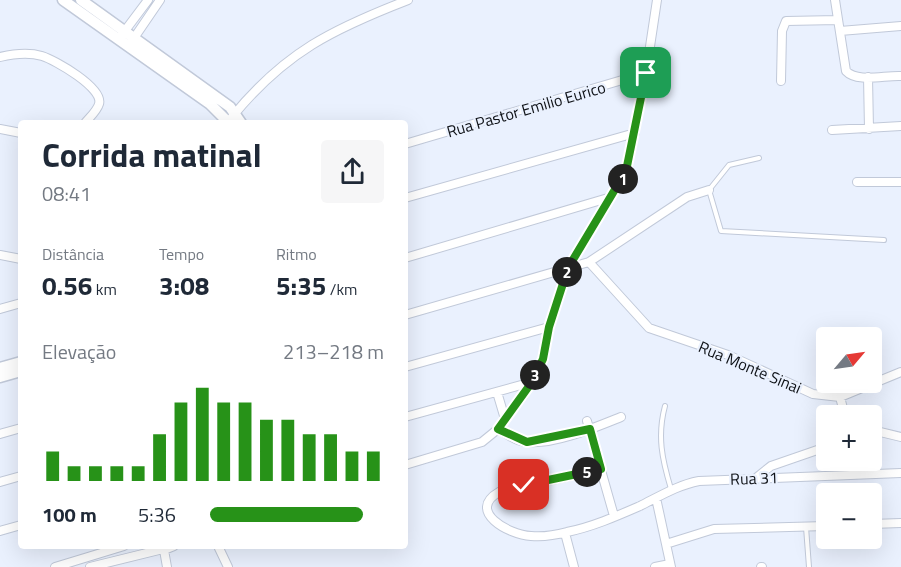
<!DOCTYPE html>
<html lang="pt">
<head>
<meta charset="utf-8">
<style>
  :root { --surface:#fff; --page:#f6f6f7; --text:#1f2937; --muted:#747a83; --accent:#279218 }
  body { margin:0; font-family:"Titillium Web",sans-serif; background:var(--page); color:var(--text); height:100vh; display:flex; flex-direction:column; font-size:22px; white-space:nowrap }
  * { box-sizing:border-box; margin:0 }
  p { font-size:20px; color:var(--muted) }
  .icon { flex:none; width:33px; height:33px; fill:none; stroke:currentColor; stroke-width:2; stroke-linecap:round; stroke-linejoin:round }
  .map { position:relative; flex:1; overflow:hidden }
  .details { position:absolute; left:18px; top:120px; width:390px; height:429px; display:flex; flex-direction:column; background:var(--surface); border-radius:6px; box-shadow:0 6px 24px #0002 }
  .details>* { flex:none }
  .needle { width:39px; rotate:61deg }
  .tools { position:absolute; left:816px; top:327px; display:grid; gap:12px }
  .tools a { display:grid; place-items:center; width:66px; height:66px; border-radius:6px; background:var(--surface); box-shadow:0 6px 24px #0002; font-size:30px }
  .pin { position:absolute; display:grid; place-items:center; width:51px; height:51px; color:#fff; margin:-26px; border-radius:12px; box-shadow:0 3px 9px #0006 }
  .km { position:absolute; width:30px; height:30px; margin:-15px; border-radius:50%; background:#222; color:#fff; font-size:16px; line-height:30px; text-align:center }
  .round { display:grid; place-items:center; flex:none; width:63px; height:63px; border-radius:6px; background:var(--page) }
  .head { display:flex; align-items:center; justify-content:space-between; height:102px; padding:0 24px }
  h1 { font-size:33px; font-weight:700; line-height:45px }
  .figures { display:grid; grid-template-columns:repeat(3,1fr); gap:9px; height:102px; padding:6px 24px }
  .figures div { display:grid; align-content:center }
  .figures b { font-size:26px; font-weight:700 }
  .figures small { font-size:16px; font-weight:400 }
  .figures p { font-size:16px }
  .chart { height:168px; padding:12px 24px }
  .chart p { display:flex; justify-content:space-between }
  .chart svg { width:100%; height:108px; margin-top:6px; stroke:var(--accent); stroke-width:6 }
  ul { padding:0 24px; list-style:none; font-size:20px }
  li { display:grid; grid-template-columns:96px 72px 1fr; align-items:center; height:45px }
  li i { height:15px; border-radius:8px; background:var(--accent) }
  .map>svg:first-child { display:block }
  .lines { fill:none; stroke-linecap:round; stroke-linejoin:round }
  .service-casing { stroke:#c1c9d9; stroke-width:6 }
  .minor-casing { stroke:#c1c9d9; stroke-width:10 }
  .tertiary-casing { stroke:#c1c9d9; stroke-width:13 }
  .service { stroke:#fff; stroke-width:4 }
  .minor { stroke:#fff; stroke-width:8 }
  .tertiary { stroke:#fff; stroke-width:10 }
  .route-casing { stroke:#fff; stroke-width:12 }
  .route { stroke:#279218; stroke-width:8 }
  .labels { text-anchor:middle; stroke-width:4.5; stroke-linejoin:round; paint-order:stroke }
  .street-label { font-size:16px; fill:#0f1217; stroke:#eaf1fe }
</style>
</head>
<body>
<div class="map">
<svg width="901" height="567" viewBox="0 0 901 567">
  <rect width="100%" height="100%" fill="#eaf1fe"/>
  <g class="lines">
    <g class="service-casing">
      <path id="service" d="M759 158 729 165 709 190 721 231 884 240
        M665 406C657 436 662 459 671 489
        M806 527 809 567"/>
    </g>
    <g class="minor-casing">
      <path id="minor" d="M835 0 846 71C857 83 885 75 901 76
        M840 31 901 26
        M121 36 148 0
        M132 41 160 0
        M0 57C13 54 28 52 42 56 55 60 104 88 99 104 97 111 89 118 85 123
        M868 77 869 129
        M781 81 782 31 786 21 838 20
        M232 117C285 52 333 29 408 0
        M0 129 21 133
        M832 130 901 126
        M405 144 646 73
        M857 182H901
        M405 198 635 133
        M0 255 21 259
        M405 258 608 198
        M589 262 649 328 728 355 813 394 840 397 901 372
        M0 309 21 303
        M405 315 568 268 626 171 646 73 657 0
        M405 367 549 327
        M497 392 505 419
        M840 397 845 416
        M405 417 532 382
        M587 421 614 516
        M498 429C507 434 517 442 527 442 554 445 596 427 621 417
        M872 430 901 437
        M0 434 21 428
        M405 465 482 442 498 429 523 396 543 359 549 327 568 268 589 262 687 197 709 190
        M601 469 499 492C466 511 509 535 531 536 542 537 556 535 567 532 592 527 617 516 640 506 660 496 678 485 699 481L901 473
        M756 478 771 466 826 447
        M0 482 21 476
        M656 498 671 567
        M872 524 901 523
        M0 531 21 525
        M565 533 574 567
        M666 544 714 529 826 526
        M151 546 164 550 174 546
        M218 546 228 567
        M164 550 167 567
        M55 567 124 546
        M90 567 159 550
        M655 567 670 564
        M761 567H762"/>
    </g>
    <g class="tertiary-casing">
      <path id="tertiary" d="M63 0 210 104 229 123
        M81 0 230 107 241 123
        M0 368 21 362
        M0 377 21 371"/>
    </g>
    <use href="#service" class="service"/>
    <use href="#minor" class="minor"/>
    <use href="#tertiary" class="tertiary"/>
  </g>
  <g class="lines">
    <g class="route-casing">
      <path id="route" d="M524 485 601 469 590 429 527 442 498 429 532 382 543 359 549 327 568 268 626 171 646 73"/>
    </g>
    <use href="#route" class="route"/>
  </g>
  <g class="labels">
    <g class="street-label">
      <text transform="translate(526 109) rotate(-16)" y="6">Rua Pastor Emilio Eurico</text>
      <text transform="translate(750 367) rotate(23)" y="6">Rua Monte Sinai</text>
      <text transform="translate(754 478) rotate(-2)" y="6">Rua 31</text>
    </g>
  </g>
</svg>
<div class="tools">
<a><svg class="needle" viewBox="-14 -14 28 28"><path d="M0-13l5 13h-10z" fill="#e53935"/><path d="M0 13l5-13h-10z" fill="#747a83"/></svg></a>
<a>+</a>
<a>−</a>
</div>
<div class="pin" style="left:646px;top:73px;background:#1e9e55"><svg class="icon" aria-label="arrive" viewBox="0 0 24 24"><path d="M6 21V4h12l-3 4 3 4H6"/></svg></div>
<div class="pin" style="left:524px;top:485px;background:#d93025"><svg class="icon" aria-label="check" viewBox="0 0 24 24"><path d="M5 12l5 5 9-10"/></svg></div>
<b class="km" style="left:623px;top:179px">1</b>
<b class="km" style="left:567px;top:272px">2</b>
<b class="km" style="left:535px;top:375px">3</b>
<b class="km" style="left:587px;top:472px">5</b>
<section class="details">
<div class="head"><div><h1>Corrida matinal</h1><p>08:41</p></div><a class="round"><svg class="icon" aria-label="share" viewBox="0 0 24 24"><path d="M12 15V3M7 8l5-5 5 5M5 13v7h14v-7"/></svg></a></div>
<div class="figures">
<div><p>Distância</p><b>0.56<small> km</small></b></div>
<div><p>Tempo</p><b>3:08</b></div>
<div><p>Ritmo</p><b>5:35<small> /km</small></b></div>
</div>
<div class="chart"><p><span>Elevação</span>213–218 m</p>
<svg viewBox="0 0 160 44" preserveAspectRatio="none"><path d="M5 44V32M15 44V38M25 44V38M35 44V38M45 44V38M55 44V25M65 44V12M75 44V6M85 44V12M95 44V12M105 44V19M115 44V19M125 44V25M135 44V25M145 44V32M155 44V32"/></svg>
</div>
<ul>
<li><b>100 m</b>5:36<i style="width:88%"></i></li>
</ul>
</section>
</div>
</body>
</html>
